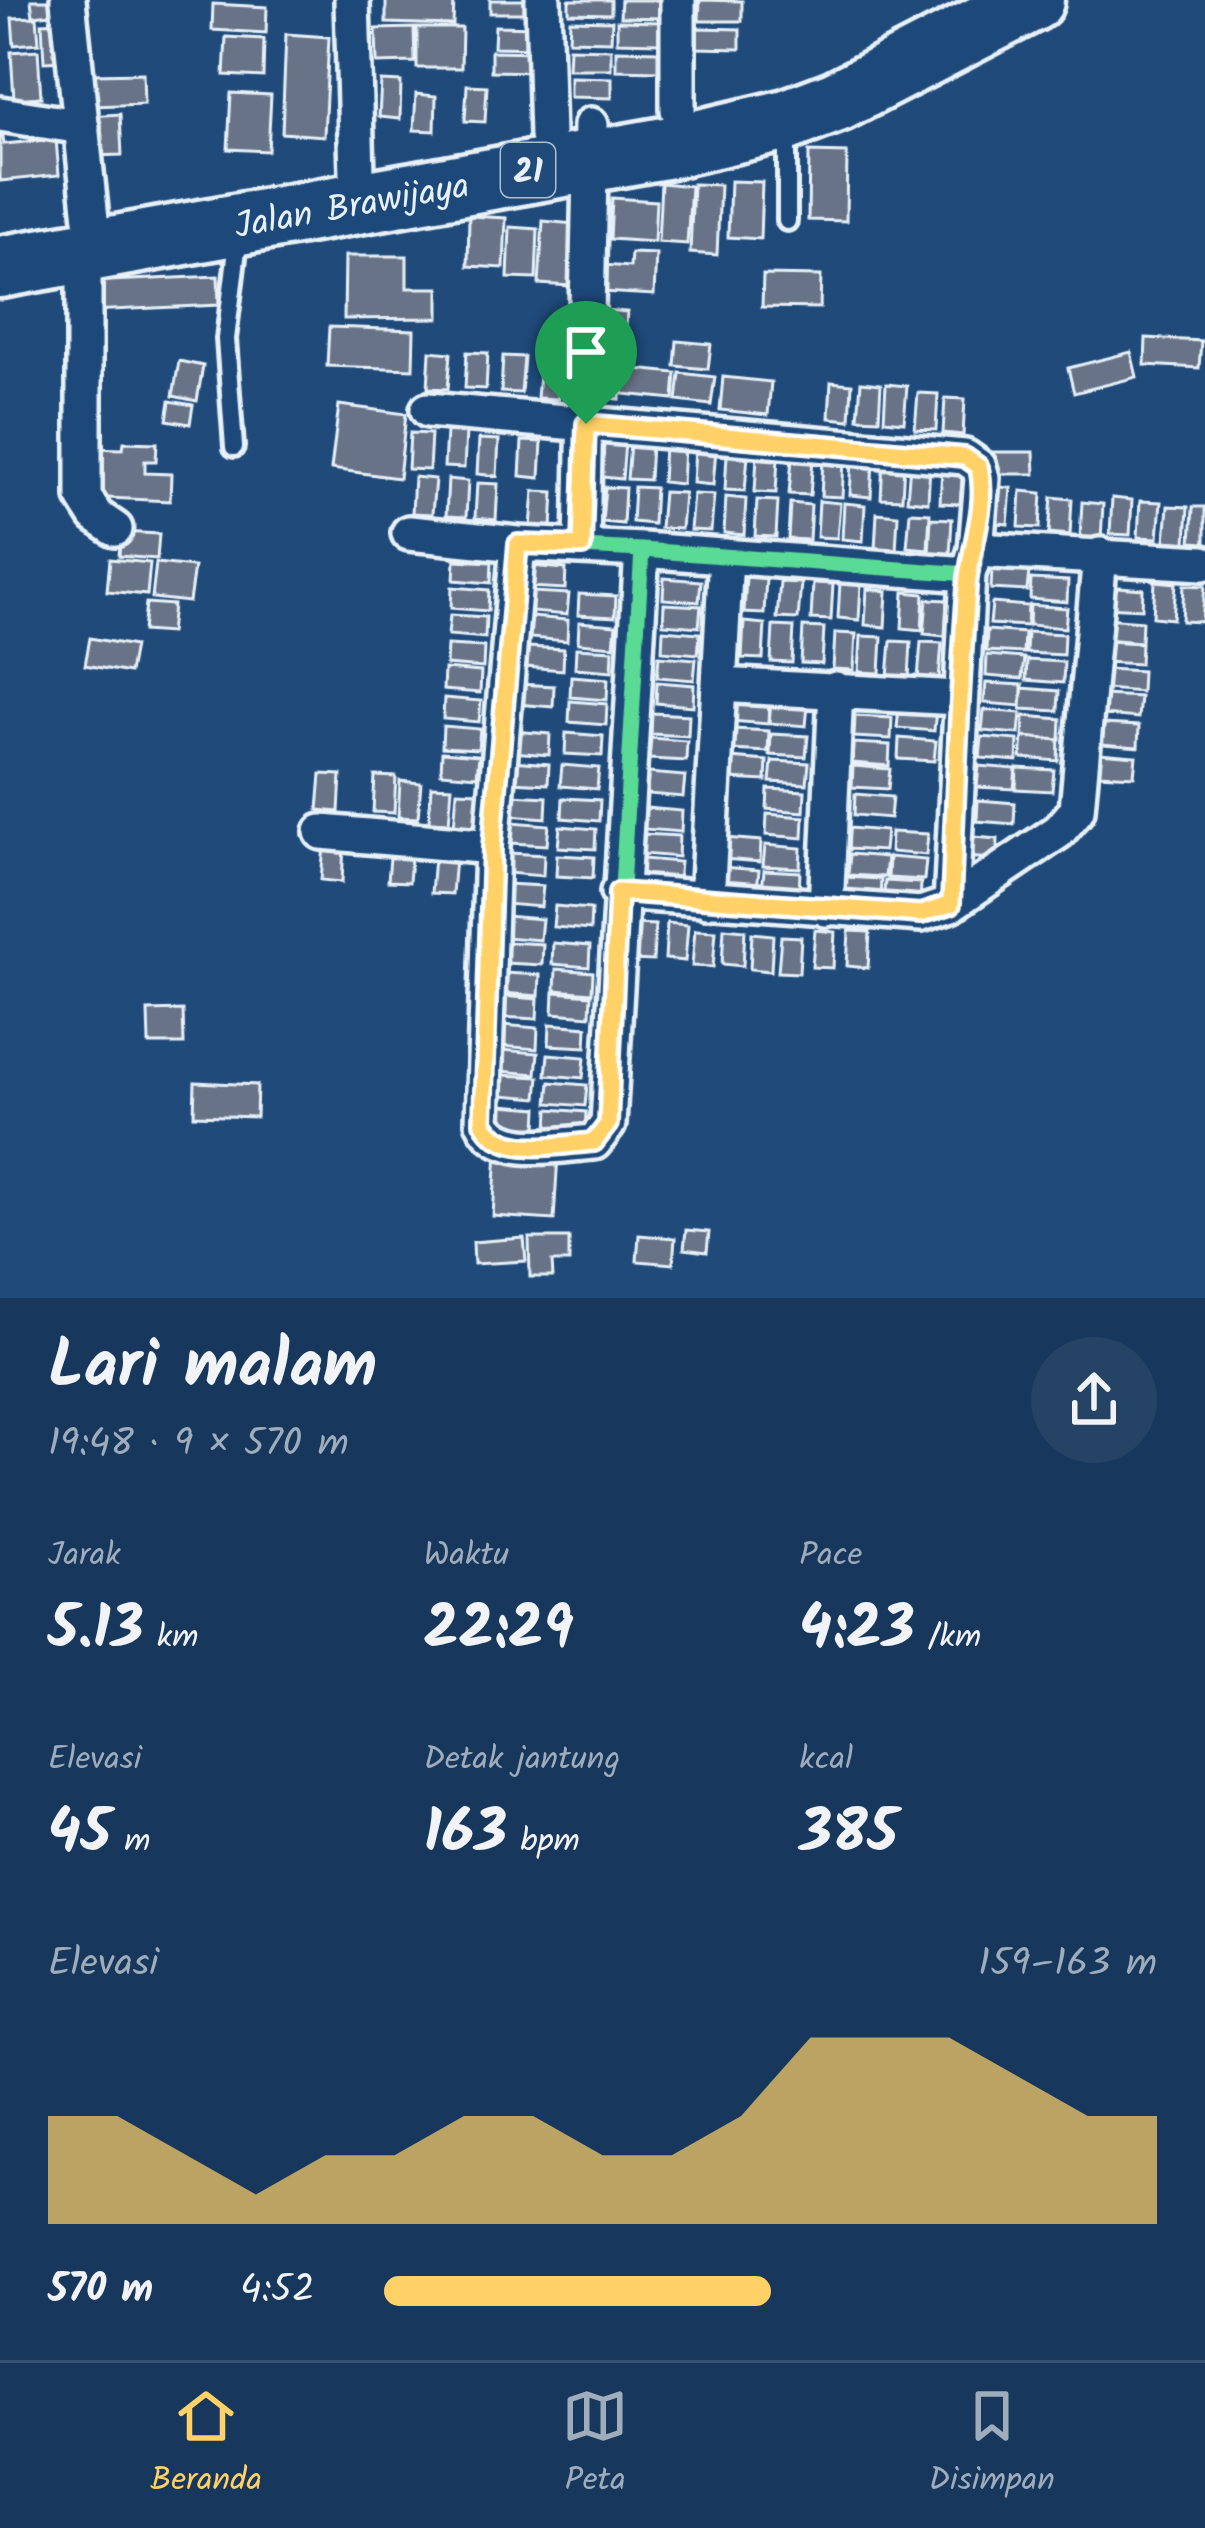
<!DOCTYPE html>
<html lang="id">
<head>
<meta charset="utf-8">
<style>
  :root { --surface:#17385c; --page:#244365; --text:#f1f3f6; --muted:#9eacbb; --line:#365272; --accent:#ffd166 }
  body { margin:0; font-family:Kalam,sans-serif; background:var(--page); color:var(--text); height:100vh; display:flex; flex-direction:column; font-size:45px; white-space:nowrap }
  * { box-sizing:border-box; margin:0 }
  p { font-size:39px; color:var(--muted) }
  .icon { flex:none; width:66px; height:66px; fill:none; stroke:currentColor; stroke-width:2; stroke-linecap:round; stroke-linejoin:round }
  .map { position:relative; height:1298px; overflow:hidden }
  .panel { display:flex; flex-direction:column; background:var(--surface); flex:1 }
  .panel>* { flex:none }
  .pin { position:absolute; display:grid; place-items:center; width:102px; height:102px; color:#fff; margin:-123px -51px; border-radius:50% 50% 50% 0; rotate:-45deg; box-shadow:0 0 12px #0007 }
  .pin .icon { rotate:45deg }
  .round { display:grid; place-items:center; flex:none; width:126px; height:126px; border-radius:63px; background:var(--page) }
  .head { display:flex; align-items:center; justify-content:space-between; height:204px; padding:0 48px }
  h1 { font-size:66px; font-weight:800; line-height:90px }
  .metrics { display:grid; grid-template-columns:repeat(3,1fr); gap:18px; height:204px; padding:12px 48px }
  .metrics div { display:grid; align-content:center }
  .metrics b { font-size:60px; font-weight:800 }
  .metrics small { font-size:33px; font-weight:400 }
  .metrics p { font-size:33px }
  .chart { height:336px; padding:24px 48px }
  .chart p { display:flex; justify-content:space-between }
  .chart svg { width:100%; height:216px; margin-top:12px; fill:var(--accent); opacity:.7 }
  ul { padding:0 48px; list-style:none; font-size:39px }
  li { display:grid; grid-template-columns:192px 144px 1fr; align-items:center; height:90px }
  li i { height:30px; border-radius:15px; background:var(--accent) }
  .tabs { display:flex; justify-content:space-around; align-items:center; height:168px; border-top:3px solid var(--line); background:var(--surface); font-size:33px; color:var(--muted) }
  .tabs a { display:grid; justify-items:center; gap:6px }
  .tabs .on { color:var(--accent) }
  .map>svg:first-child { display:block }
  .building { fill:#697388; stroke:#e8f1f8; stroke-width:3 }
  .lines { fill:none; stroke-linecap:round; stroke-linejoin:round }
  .lane-casing { stroke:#e8f1f8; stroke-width:26 }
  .street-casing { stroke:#e8f1f8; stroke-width:42 }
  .highway-casing { stroke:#e8f1f8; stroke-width:69 }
  .lane { stroke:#1f4a7a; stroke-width:16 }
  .street { stroke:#1f4a7a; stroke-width:33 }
  .highway { stroke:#1f4a7a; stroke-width:60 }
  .cycleway-casing { stroke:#1f4a7a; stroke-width:22 }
  .cycleway { stroke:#5adb95; stroke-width:15 }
  .route-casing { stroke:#fff; stroke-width:24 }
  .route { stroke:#ffd166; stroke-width:15 }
  .labels { text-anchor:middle; stroke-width:10; stroke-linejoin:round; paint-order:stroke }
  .shield { fill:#1f4a7a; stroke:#acbfd2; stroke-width:3 }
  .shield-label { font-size:33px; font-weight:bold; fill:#e8f1f8 }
  .street-label { font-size:36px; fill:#e8f1f8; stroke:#1f4a7a }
</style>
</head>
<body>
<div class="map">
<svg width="1205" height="1298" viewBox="0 0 1205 1298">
  <rect width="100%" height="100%" fill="#1f4a7a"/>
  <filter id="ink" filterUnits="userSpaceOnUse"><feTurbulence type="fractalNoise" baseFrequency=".00833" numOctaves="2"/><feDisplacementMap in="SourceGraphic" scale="24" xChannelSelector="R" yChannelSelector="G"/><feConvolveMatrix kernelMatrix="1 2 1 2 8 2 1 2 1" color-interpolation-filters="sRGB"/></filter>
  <g filter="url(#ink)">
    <path class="building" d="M31 0H58L60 13 33 16Z
      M386 0H454L453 25 386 23Z
      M490 0H533V13H490Z
      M569 0H611V14L569 13Z
      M621 0H663L662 18 620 17Z
      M700 0 742 1V21H699Z
      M213 4 267 7 266 33 212 30Z
      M37 17 39 43 14 45 12 18Z
      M570 20 612 21 611 41 569 40Z
      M617 21 659 22V43L617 42Z
      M65 22 68 61 44 62 42 23Z
      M495 26 537 27V48L494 47Z
      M414 28 415 62 377 63 376 29Z
      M417 28H462L461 68H417Z
      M697 28 740 29V49L697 48Z
      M286 34 329 37 324 136 282 133Z
      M226 37 264 39 263 77 224 75Z
      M569 48 611 49V69H568Z
      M38 50 41 97 14 99 11 52Z
      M616 50 658 51V71L616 70Z
      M491 51 534 52V72L491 71Z
      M143 73 144 104 94 106 92 74Z
      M570 77 612 78V98L570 97Z
      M381 81 401 82 400 119 379 117Z
      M467 85 487 86 485 122 465 121Z
      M231 93 271 95 268 151 228 149Z
      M416 94 436 96 435 131 414 130Z
      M120 114 122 155 92 156 91 116Z
      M0 118 4 144 56 139 59 175 0 181Z
      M809 152 847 153 846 221 808 220Z
      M730 181 762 182 760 239 728 237Z
      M661 183 691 186 687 244 658 242Z
      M693 184 720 185 717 255 690 253Z
      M612 198 656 201 654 242 610 239Z
      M469 216 506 218 504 268 468 266Z
      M543 221 575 224 571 286 539 284Z
      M510 227 538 229 536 279 508 278Z
      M631 253 656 254 654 295 602 292 603 265 630 267Z
      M345 256H407V288H439V318L344 319Z
      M763 275 821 276 820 308 762 307Z
      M218 276 219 305 90 311 88 282Z
      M603 310 627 312 624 352 600 350Z
      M329 327 414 330 413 369 327 366Z
      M1146 338 1201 341 1199 368 1145 365Z
      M677 341 711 344 708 369 675 366Z
      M430 351 451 353 448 389 428 388Z
      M467 352 488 353 486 389 465 388Z
      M1131 352 1137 377 1074 393 1068 368Z
      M503 356 524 357 521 393 501 392Z
      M179 361 203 366 197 401 173 396Z
      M540 362 560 363 558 399 537 398Z
      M600 362 622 364 620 399 597 397Z
      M625 368 676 373 674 399 623 394Z
      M680 373 715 377 711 405 677 401Z
      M723 377 771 382 768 415 720 410Z
      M831 382 852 384 850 420 829 418Z
      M861 382 881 384 879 419 858 418Z
      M886 384 907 386 904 422 884 420Z
      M918 393 938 394 936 430 915 429Z
      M945 398 965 399 963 435 943 433Z
      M170 401 193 405 190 424 167 420Z
      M339 405 406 414 399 478 331 469Z
      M446 431 466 432 464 468 444 467Z
      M410 433 431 434 429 470 408 469Z
      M479 439 499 440 497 476 477 474Z
      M522 441 542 442 540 478 520 476Z
      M124 442 157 443 156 461H145V473L171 474 170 501 87 497 89 448 123 449Z
      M604 442 625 443 622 479 602 477Z
      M630 443 651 444 649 480 627 479Z
      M664 446 684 447 682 484 662 482Z
      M695 447 716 449 713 485 693 483Z
      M992 452H1034L1035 474H992Z
      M727 454 748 455 745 491 725 490Z
      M757 456 778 457 776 493 755 492Z
      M792 458 813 459 810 495 789 494Z
      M852 459 873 461 871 497 850 495Z
      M823 460 844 461 842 497 821 496Z
      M883 461 904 463 902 499 881 498Z
      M910 464 930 465 928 502 907 500Z
      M942 467 963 468 960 504 940 503Z
      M414 477 435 479 432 514 412 513Z
      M448 479 468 481 466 517 446 516Z
      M477 483 498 484 496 520 475 518Z
      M990 486 1011 488 1008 524 988 522Z
      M605 487 625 488 623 524 602 522Z
      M634 487 655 488 653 524 632 522Z
      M534 491 554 492 552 528 531 527Z
      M1021 491 1042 493 1040 528 1019 527Z
      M663 492 684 493 681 529 660 528Z
      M693 494 714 495 711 531 690 530Z
      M726 497 746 499 744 535 724 533Z
      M1052 497 1072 499 1070 535 1049 533Z
      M1112 498 1132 500 1130 535 1110 534Z
      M757 500 778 501 776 537 755 536Z
      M819 501 840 503 837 538 817 537Z
      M1140 501 1161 502 1158 538 1138 537Z
      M1082 502 1103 504 1101 540 1080 538Z
      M790 503 811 505 809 540 788 539Z
      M844 503 865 505 863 541 842 539Z
      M1168 506 1188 507 1186 543 1165 541Z
      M1193 507H1205V543L1191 542Z
      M910 512 930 513 928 549 907 547Z
      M877 513 898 515 896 551 875 549Z
      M931 518 952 519 950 555 929 554Z
      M121 532 159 534 157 559 119 556Z
      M110 559 150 563 147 595 107 591Z
      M455 560 492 562 491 583 454 580Z
      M156 563 194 567 189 602 152 598Z
      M529 566 566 569 565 589 528 587Z
      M992 568 1029 571 1027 591 991 589Z
      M746 577 766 578 764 614 744 613Z
      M664 578 701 581 699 602 663 599Z
      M1031 579 1068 581 1067 602 1030 599Z
      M1155 581 1176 583 1173 619 1153 617Z
      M780 582 801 583 798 619 777 618Z
      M840 582 861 584 859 620 838 618Z
      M813 583 833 584 831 620 811 619Z
      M1184 585 1205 586 1202 622 1182 621Z
      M1106 586 1143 589 1142 609 1105 607Z
      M452 587 489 590 488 611 451 608Z
      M867 589 887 591 885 627 865 625Z
      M532 592 569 594 567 615 531 612Z
      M904 592 924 594 922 630 902 628Z
      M579 594 616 596 615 617 578 615Z
      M927 599 947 600 945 636 924 634Z
      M146 603 173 605 170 633 143 631Z
      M992 603 1028 606 1027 626 990 624Z
      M664 604 701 606 699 627 663 624Z
      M1030 605 1067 608 1065 628 1029 625Z
      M450 615 486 617 485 638 448 635Z
      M532 617 568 620 567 641 530 638Z
      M1105 618 1142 621 1141 642 1104 639Z
      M579 622 616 625 614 646 578 643Z
      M744 622 765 624 763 659 742 658Z
      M773 626 794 627 792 663 771 662Z
      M803 627 824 628 822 664 801 663Z
      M663 630 700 633 698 654 662 651Z
      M987 630 1024 633 1023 653 986 651Z
      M1027 632 1064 634 1063 655 1026 653Z
      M835 633 856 634 854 670 833 669Z
      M861 636 882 637 880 673 859 672Z
      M90 638 134 646 129 673 85 665Z
      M891 641 911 642 909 678 888 677Z
      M1105 641 1141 643 1140 664 1103 662Z
      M921 642 942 643 939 679 918 678Z
      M447 645 484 647 483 668 446 665Z
      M527 647 564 649 563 670 526 667Z
      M576 648 613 650 612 671 575 668Z
      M987 655 1024 658 1022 679 986 676Z
      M659 656 696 659 694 680 657 677Z
      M1027 660 1064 662 1063 683 1026 680Z
      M444 669 481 672 480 693 443 690Z
      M1106 669 1142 671 1141 692 1104 689Z
      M571 676 608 679 607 700 570 697Z
      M657 682 694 685 693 706 656 703Z
      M986 683 1023 685 1021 706 984 703Z
      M517 684 554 686 553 707 516 704Z
      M1022 688 1059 691 1058 711 1021 709Z
      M1103 695 1140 697 1138 718 1102 715Z
      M444 698 481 701 479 722 443 719Z
      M732 700 769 703 768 724 731 721Z
      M570 701 607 704 606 725 569 722Z
      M771 702 808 705 806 726 769 723Z
      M899 708 936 710 934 731 897 728Z
      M984 710 1021 713 1019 734 982 731Z
      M652 713 689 715 688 736 651 734Z
      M855 716 892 718 891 739 854 737Z
      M1024 716 1061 719 1060 740 1023 737Z
      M1103 724 1139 726 1138 747 1101 744Z
      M443 726 480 729 478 749 442 747Z
      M733 729 769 731 768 752 731 750Z
      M513 731 550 734 549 755 512 752Z
      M566 733 603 736 602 756 565 754Z
      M771 734 808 736 806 757 770 755Z
      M982 737 1018 740 1017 761 980 758Z
      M1023 737 1059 740 1058 761 1021 758Z
      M651 738 687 741 686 761 649 759Z
      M899 738 936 741 934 761 898 759Z
      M853 743 890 745 889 766 852 763Z
      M442 752 479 755 477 776 441 773Z
      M1099 753 1136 756 1134 776 1098 774Z
      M730 758 767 761 766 781 729 779Z
      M512 761 549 764 548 784 511 782Z
      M772 761 809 763 807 784 770 782Z
      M562 765 599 768 597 789 560 786Z
      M853 766 890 769 888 789 852 787Z
      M979 766 1016 769 1014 789 977 787Z
      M1017 768 1054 770 1052 791 1016 789Z
      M648 773 685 776 683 797 647 794Z
      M321 774 341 775 339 812 318 810Z
      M375 776 396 777 394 813 373 812Z
      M400 781 421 783 418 818 398 817Z
      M431 786 452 787 449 823 429 822Z
      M768 789 805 791 804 812 767 809Z
      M457 791 478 792 475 828 454 827Z
      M855 794 892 797 890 818 854 815Z
      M510 795 547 797 546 818 509 815Z
      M563 798 600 800 599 821 562 818Z
      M978 800 1015 803 1014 824 977 821Z
      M646 808 682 811 681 832 644 829Z
      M767 814 804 817 803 838 766 835Z
      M512 822 549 825 547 845 510 843Z
      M560 826 596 829 595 849 558 847Z
      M849 828 886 831 884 851 848 849Z
      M891 832 928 834 926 855 890 852Z
      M643 834 679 836 678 857 641 854Z
      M961 836 998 839 997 859 960 857Z
      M724 838 761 841 760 862 723 859Z
      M324 845 344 846 342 882 321 880Z
      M391 845 412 846 409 882 388 881Z
      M765 845 801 848 800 868 763 866Z
      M508 853 544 855 543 876 506 873Z
      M850 854 887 857 885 877 848 875Z
      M557 855 594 857 593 878 556 876Z
      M434 857 455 858 452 894 431 893Z
      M889 857 926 860 924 880 888 878Z
      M643 859 680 862 678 883 641 880Z
      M722 867 759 870 757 890 721 888Z
      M764 870 800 872 799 893 762 890Z
      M844 877 881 879 880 900 843 898Z
      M885 881 921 883 920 904 883 902Z
      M506 884 543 886 541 907 504 904Z
      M555 906 591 909 590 930 553 927Z
      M505 916 542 919 540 940 504 937Z
      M667 923 688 925 685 961 665 959Z
      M635 924 655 925 653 961 632 960Z
      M724 928 745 930 743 966 722 964Z
      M695 930 716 931 713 967 692 966Z
      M815 930 835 932 833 968 812 967Z
      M849 931 870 932 868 968 847 966Z
      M752 933 773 935 771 971 750 969Z
      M781 936 801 937 799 973 778 972Z
      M506 942 543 944 542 965 505 963Z
      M553 943 590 946 589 967 552 964Z
      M556 969 593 972 592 993 555 990Z
      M503 973 540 975 539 996 502 993Z
      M554 992 591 995 590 1016 553 1013Z
      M501 996 538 999 537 1019 500 1017Z
      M183 1010 184 1044H149L148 1011Z
      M550 1024 587 1027 586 1047 549 1045Z
      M502 1025 538 1028 537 1049 500 1046Z
      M501 1050 538 1053 536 1074 499 1071Z
      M548 1054 585 1057 583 1078 546 1075Z
      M502 1075 539 1077 537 1098 501 1095Z
      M195 1082 257 1085 256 1117 194 1115Z
      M550 1082 587 1085 585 1106 548 1103Z
      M501 1105 538 1108 537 1129 500 1126Z
      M549 1109 586 1112 585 1132 548 1130Z
      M497 1151 558 1155 554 1220 493 1216Z
      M686 1230 709 1232 707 1252 684 1249Z
      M639 1235 675 1238 673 1264 637 1261Z
      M524 1238 526 1261 474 1264 473 1242Z
      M529 1238H569V1262H552L553 1277H530Z"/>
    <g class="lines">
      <g class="lane-casing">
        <path id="lane" d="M787 221V133
          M234 447 226 339 239 233"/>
      </g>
      <g class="street-casing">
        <path id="street" d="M68 0 91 219
          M352 0 357 174
          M543 0 547 136
          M678 110V0
          M0 114 82 127
          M84 256V497L96 516 115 529
          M428 410 965 457 979 467 982 478 976 550 968 574
          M409 533 518 544
          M518 544 642 550 608 1124 594 1142C560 1144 500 1159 483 1122L492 847Z
          M582 546 591 125
          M976 550 1203 563
          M719 685 726 556
          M322 832 492 847
          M618 892 921 914 951 904 968 574 642 550
          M707 900 719 685 959 698
          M951 904 1059 831 1077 810 1100 555
          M826 909 836 689"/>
      </g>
      <g class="highway-casing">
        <g id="highway">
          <path id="s1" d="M0 267 676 146 787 120 837 101 1033 0"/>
        </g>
      </g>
      <use href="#lane" class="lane"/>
      <use href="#street" class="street"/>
      <use href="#highway" class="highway"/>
      <g class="cycleway-casing">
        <path id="cycleway" d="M518 544 642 550 608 1124 594 1142C560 1144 500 1159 483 1122L492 847Z
          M618 892 921 914 951 904 968 574 642 550"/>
      </g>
      <use href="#cycleway" class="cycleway"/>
    </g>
  </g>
  <g class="lines" filter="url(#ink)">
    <g class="route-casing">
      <path id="route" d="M586 424 965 457 979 467C988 507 970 548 967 587 959 692 955 798 951 904L921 914 618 892 608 1124 594 1142C560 1144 501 1159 483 1122L492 847 518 544 582 546Z"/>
    </g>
    <use href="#route" class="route"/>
  </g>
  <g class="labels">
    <rect class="shield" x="501" y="143" width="54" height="54" rx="9"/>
    <g class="shield-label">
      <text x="528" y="182">21</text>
    </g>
    <g class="street-label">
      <text dy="13" stroke="none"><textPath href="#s1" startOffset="357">Jalan Brawijaya</textPath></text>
    </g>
  </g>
</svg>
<div class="pin" style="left:586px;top:424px;background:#1e9e55"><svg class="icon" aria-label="arrive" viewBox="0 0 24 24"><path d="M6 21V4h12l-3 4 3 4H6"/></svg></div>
</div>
<section class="panel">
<div class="head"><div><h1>Lari malam</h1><p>19:48 · 9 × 570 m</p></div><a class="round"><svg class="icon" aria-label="share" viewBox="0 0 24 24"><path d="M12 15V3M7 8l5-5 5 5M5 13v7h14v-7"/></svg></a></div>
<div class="metrics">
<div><p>Jarak</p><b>5.13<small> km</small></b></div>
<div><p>Waktu</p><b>22:29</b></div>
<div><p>Pace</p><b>4:23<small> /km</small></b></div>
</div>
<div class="metrics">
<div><p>Elevasi</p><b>45<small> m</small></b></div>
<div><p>Detak jantung</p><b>163<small> bpm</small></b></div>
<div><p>kcal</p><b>385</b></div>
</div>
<div class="chart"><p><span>Elevasi</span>159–163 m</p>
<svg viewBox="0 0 160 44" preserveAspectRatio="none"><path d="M0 44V22L10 22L20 30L30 38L40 30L50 30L60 22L70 22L80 30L90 30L100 22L110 6L120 6L130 6L140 14L150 22L160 22V44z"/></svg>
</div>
<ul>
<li><b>570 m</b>4:52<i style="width:50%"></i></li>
</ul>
</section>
<nav class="tabs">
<a class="on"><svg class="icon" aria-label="home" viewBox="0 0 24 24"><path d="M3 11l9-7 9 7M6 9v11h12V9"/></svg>Beranda</a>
<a><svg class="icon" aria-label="map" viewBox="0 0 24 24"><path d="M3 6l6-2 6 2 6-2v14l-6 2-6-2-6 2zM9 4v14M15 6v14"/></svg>Peta</a>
<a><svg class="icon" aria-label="saved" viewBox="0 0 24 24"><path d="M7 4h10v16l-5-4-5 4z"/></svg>Disimpan</a>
</nav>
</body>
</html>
